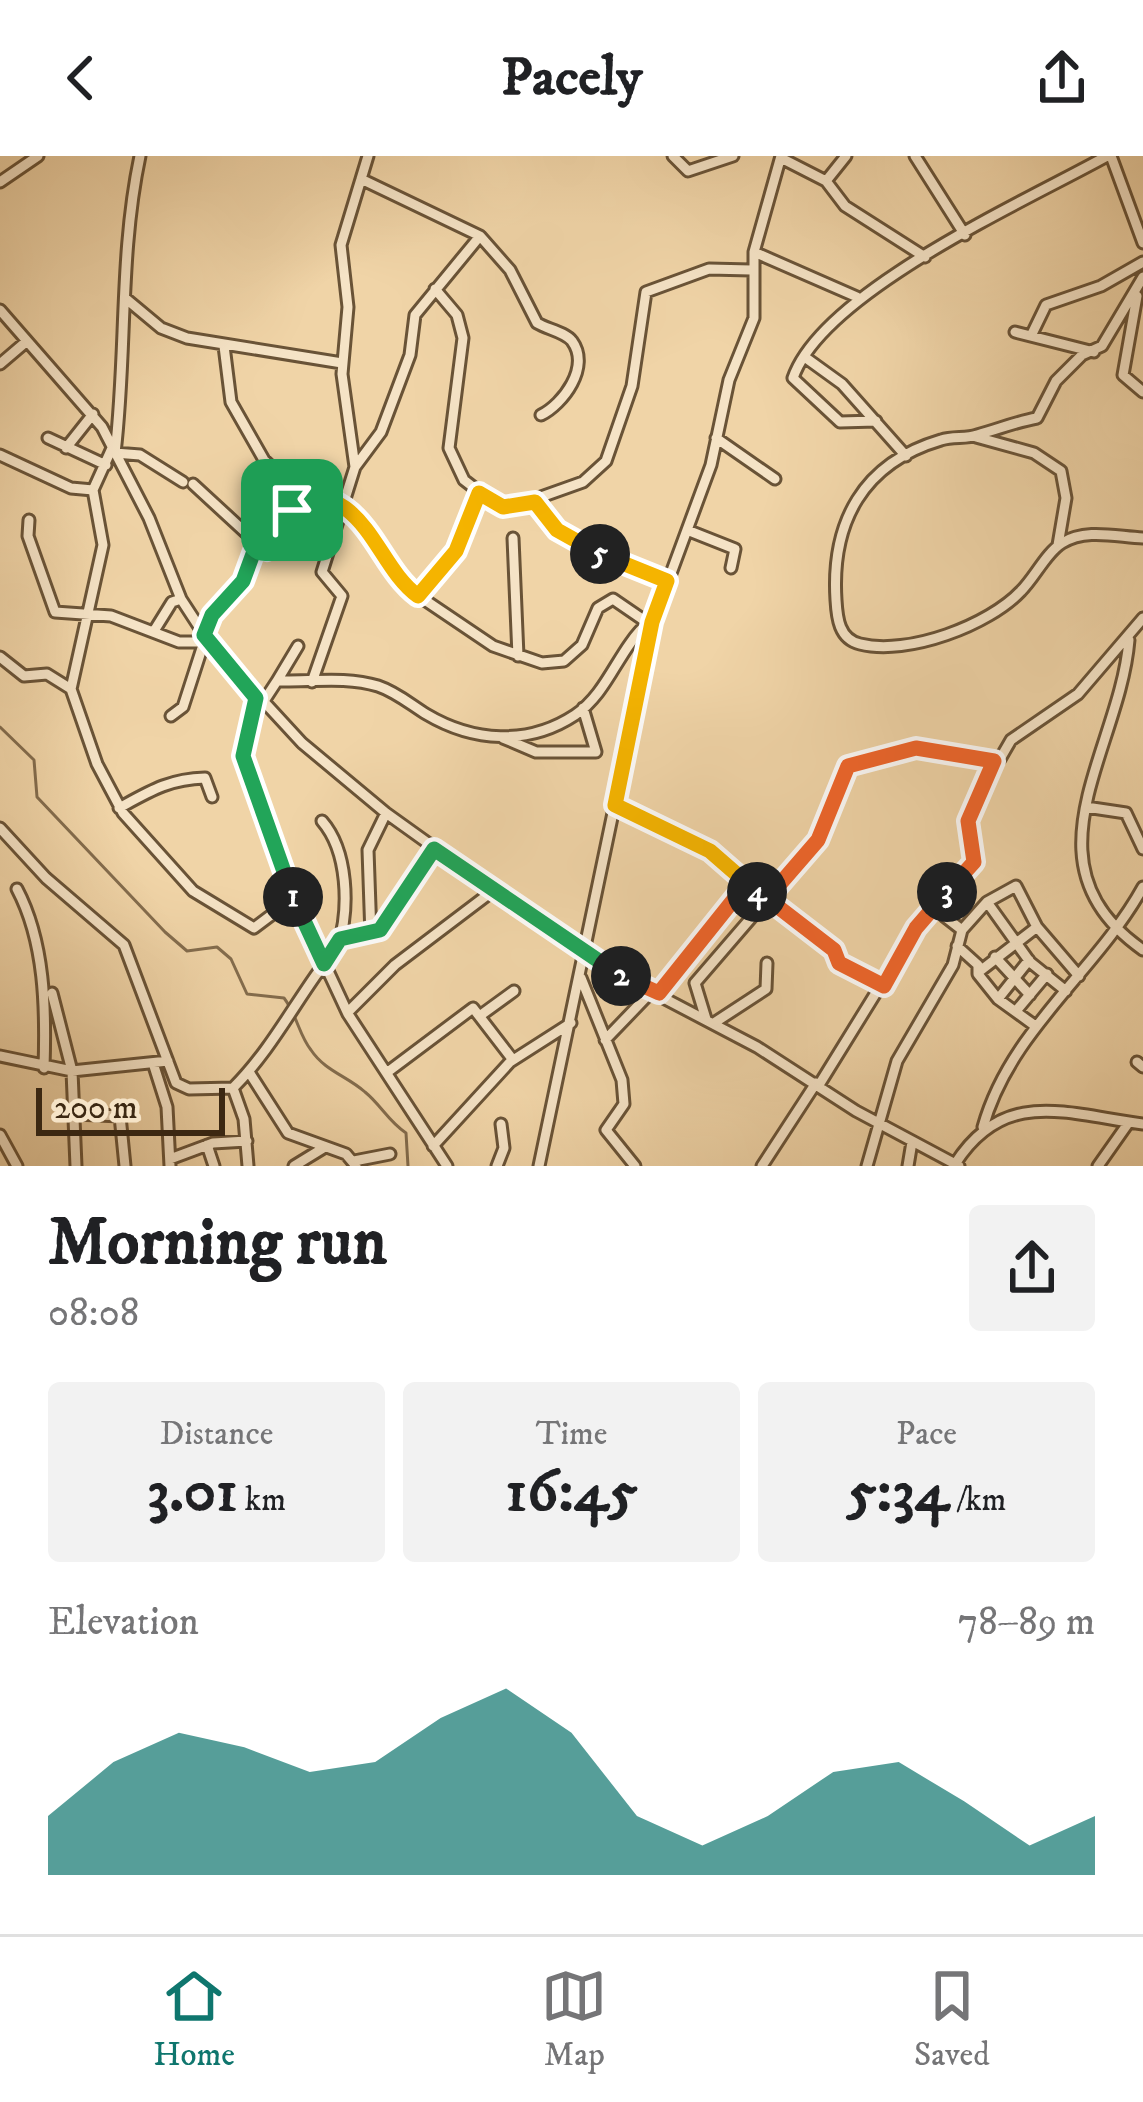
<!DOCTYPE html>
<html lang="en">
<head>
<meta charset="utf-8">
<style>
  :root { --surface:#fff; --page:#f2f2f2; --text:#202124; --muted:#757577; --line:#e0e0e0; --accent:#0f766e }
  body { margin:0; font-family:"IM FELL DW Pica",serif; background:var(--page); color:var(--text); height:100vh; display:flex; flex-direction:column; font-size:45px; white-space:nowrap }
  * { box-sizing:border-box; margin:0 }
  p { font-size:39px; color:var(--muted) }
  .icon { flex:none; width:66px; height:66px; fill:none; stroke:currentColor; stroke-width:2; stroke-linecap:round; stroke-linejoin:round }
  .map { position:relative; height:1010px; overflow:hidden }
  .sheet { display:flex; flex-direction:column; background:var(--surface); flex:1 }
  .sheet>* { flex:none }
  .scale { position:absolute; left:36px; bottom:30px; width:189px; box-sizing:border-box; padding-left:12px; border:6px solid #3c2812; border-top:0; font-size:33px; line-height:42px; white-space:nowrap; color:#3c2812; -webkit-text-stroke:9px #f5e3c6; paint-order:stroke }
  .pin { position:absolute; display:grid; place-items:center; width:102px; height:102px; color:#fff; margin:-51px; border-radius:24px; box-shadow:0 6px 18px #0006 }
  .km { position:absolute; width:60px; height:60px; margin:-30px; border-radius:50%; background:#222; color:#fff; font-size:33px; line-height:60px; text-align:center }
  .round { display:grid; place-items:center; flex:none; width:126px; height:126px; border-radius:12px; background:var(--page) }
  .headline { display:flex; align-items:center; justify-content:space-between; height:204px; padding:0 48px }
  h1 { font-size:66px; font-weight:700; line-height:90px }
  .metrics { display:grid; grid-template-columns:repeat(3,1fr); gap:18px; height:204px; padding:12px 48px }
  .metrics div { display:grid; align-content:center; border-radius:12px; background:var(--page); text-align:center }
  .metrics b { font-size:60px; font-weight:700 }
  .metrics small { font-size:33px; font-weight:400 }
  .metrics p { font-size:33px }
  .chart { height:336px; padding:24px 48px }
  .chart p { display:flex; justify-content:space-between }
  .chart svg { width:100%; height:216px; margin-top:12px; fill:var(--accent); opacity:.7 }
  header { display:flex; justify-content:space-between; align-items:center; height:156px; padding:0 48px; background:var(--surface); font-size:54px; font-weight:700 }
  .menu { display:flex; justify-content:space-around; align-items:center; height:168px; border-top:3px solid var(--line); background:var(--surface); font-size:33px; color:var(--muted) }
  .menu a { display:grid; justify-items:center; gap:6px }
  .menu .selected { color:var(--accent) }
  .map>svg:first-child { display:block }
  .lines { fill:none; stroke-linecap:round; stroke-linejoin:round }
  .stream { stroke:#836c4d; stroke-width:3 }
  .minor-casing { stroke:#695337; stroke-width:15 }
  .minor { stroke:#f5e3c6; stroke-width:9 }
  .split-1-casing { stroke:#fff; stroke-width:24 }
  .split-2-casing { stroke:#fff; stroke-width:24 }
  .split-3-casing { stroke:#fff; stroke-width:24 }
  .split-4-casing { stroke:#fff; stroke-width:24 }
  .split-5-casing { stroke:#fff; stroke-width:24 }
  .split-6-casing { stroke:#fff; stroke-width:24 }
  .split-1 { stroke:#22a559; stroke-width:15 }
  .split-2 { stroke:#22a559; stroke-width:15 }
  .split-3 { stroke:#f0652b; stroke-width:15 }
  .split-4 { stroke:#f0652b; stroke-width:15 }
  .split-5 { stroke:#f5b400; stroke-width:15 }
  .split-6 { stroke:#f5b400; stroke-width:15 }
</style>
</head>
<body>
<header><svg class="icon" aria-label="back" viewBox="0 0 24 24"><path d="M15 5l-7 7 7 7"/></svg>Pacely<svg class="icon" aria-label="share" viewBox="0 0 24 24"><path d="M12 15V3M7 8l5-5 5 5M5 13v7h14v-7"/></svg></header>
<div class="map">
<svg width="1143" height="1010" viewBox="0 0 1143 1010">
  <rect width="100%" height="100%" fill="#f0d4a7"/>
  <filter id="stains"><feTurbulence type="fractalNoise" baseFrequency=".00167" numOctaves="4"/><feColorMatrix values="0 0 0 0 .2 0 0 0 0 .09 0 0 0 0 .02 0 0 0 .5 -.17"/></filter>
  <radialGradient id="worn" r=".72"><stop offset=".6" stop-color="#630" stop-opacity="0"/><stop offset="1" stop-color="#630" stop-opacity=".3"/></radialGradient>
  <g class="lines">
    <path class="stream" d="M0 571 34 604 37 641 165 776 187 795 217 791 231 803 247 838 284 842C297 859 299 879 311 894 325 915 347 920 365 936 381 949 388 965 406 977L408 1010"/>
    <g class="minor-casing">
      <path id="minor" d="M140 0C119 99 127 197 115 297L140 299 183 326
        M673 0 688 15 733 0
        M915 0 965 79
        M1111 0 1143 87
        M781 2 826 25 845 50 925 101
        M826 25 846 0
        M0 26 38 0
        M480 80 510 114 537 167C547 173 565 176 572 185 591 211 563 248 541 259
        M754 96 857 141
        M1143 121 1102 190 1082 199 1056 225 1037 262C1015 266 999 273 977 279 966 283 953 280 941 284 863 307 831 366 836 444 837 462 839 483 860 488 908 500 989 469 1021 435 1035 421 1046 397 1062 387 1086 372 1117 381 1143 382
        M435 133 457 159 463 182 449 292 464 324 495 348 510 352 583 326 606 305 632 230 646 136 709 113 751 114
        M1137 140 1123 219 1143 236
        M125 142 161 172 187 182 342 207
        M0 154 102 271 149 362 181 443 209 486 302 587 386 657 591 804 757 891 856 955 959 1010
        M1015 176 1094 196
        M1031 180 1046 149 1101 130 1143 106
        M224 190 231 246 264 304 299 337 345 352 377 382 410 434 493 490 542 507 564 505 582 489 598 452 613 443 648 467
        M806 202 842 228 906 300
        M0 208 27 185
        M876 265 840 266 793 222C822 136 1026 45 1107 0
        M976 281 1034 297 1061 315 1066 342 1058 389
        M48 282 106 309
        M716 282 775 323
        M66 292 93 258
        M112 292 93 334 103 389 71 533 97 608 123 657 193 735 254 772 294 742
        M0 299 71 332 93 334
        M355 311 381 276 410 199 415 159 480 80 361 23
        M193 328 257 387 243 425 212 459 204 479
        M535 346C569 392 616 403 667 425
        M29 364 28 380 55 456 111 460 179 486H209
        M687 374 735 393 731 412
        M513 382 518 500
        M257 387 267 394 299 375 284 326
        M418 440 456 395 479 337
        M154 475 172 446 181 443
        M1129 484C1120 595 1019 707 1143 794
        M0 501 24 520 47 518 71 533
        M277 525 298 490
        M312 526 342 440 322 416 355 311 342 218 348 151 341 89 368 0
        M256 542 243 600 294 742 348 858 447 1010
        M262 548 277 525C310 526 346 520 378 530 396 536 410 548 426 558 473 586 528 590 575 559 609 536 618 493 649 466
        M171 560 183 551 204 486
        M503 582 536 596H596L583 552
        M615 649 719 700 802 774 834 794 839 807 884 830
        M1086 651 1126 657 1143 693
        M119 652C150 635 169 623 205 622L212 641
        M0 672 46 722 124 789 176 927 189 933 233 932 244 963 248 1010
        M17 733C45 786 46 853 44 912
        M987 746 1030 806 1066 835
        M962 774 944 760 941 749 974 706 968 665 994 605
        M371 780 368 694 386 657
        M338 787 380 774 434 693
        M957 790 978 809V818L998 843 1034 869
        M995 801 1030 839
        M980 815 1037 771
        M581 822 622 924 624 948 606 974 635 1010
        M52 837 72 915 76 1010
        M659 837 747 727
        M998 843 1029 804
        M1016 855 1047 818
        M348 856 395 809 494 734
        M481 859 514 835
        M706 863 695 827 814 689 848 610 908 593 1000 603 1011 584 1078 538 1143 462
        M714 867 766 833 767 807
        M605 884 653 834
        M0 900 72 915 168 905
        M1137 906 1143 911
        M153 907 167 951 170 1010
        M389 915 473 852 513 904
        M249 916 288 977 346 998 356 1010
        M819 929 916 772 952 732
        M233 932C267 898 288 859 316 819 323 809 334 802 338 790 350 752 348 695 322 665
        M76 958 120 960 125 1010
        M983 971C1010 874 1096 816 1143 731
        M0 979 17 1010
        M207 989 214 1010
        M433 990 510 906 571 867
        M170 1003 213 987 247 985
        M354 1005 390 998
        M955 1008C1004 931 1066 958 1143 968
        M294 1010 325 991
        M497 1010 504 992 501 968
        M539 1010 653 466 711 309 729 224 754 162V96L781 0
        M762 1010 816 927
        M867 1010 897 905 953 809 962 774 987 746 1016 730 1037 771 1079 820
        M908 1010 912 986
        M1098 1010 1129 966"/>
    </g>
    <use href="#minor" class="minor"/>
  </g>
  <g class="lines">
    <g class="split-1-casing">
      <path id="split-1" d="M292 354 298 377 267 394 257 387 243 425 212 459 204 479 256 542 243 600 293 741"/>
    </g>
    <g class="split-2-casing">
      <path id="split-2" d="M293 741 324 808 340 783 380 774 434 693 621 820"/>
    </g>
    <g class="split-3-casing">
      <path id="split-3" d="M621 820 659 837 747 727 834 794 839 807 884 830 916 772 947 736"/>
    </g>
    <g class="split-4-casing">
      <path id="split-4" d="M757 736 766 744 818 684 848 610 916 592 994 605 968 665 974 706 947 736"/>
    </g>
    <g class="split-5-casing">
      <path id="split-5" d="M600 398 667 425 652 466 615 649 710 695 757 736"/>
    </g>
    <g class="split-6-casing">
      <path id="split-6" d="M292 354 284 326C303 342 327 338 345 352 377 376 387 417 418 440L456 395 479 337 503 351 535 346 557 374 600 398"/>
    </g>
    <use href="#split-1" class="split-1"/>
    <use href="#split-2" class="split-2"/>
    <use href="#split-3" class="split-3"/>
    <use href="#split-4" class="split-4"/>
    <use href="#split-5" class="split-5"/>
    <use href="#split-6" class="split-6"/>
  </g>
  <rect width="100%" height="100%" filter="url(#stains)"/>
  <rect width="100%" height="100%" fill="url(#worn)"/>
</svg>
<div class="scale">200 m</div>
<div class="pin" style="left:292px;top:354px;background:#1e9e55"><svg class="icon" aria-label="arrive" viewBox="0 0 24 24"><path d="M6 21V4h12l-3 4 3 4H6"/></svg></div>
<b class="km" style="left:293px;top:741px">1</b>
<b class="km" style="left:621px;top:820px">2</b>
<b class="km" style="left:947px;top:736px">3</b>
<b class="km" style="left:757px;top:736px">4</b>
<b class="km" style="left:600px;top:398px">5</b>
</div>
<section class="sheet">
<div class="headline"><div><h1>Morning run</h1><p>08:08</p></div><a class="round"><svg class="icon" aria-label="share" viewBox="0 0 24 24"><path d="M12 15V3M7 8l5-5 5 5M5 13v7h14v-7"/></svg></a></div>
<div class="metrics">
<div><p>Distance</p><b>3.01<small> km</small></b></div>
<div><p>Time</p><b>16:45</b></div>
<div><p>Pace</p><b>5:34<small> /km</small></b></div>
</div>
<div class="chart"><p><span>Elevation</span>78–89 m</p>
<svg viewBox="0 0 160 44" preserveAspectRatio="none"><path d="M0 44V32L10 21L20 15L30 18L40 23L50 21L60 12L70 6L80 15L90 32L100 38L110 32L120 23L130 21L140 29L150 38L160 32V44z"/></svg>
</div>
</section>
<nav class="menu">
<a class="selected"><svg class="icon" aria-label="home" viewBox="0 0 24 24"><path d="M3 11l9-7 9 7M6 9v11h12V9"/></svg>Home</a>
<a><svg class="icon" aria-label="map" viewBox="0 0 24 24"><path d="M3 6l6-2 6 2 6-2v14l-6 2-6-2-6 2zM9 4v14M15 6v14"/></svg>Map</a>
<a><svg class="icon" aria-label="saved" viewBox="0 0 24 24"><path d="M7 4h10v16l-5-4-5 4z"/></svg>Saved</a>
</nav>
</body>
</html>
